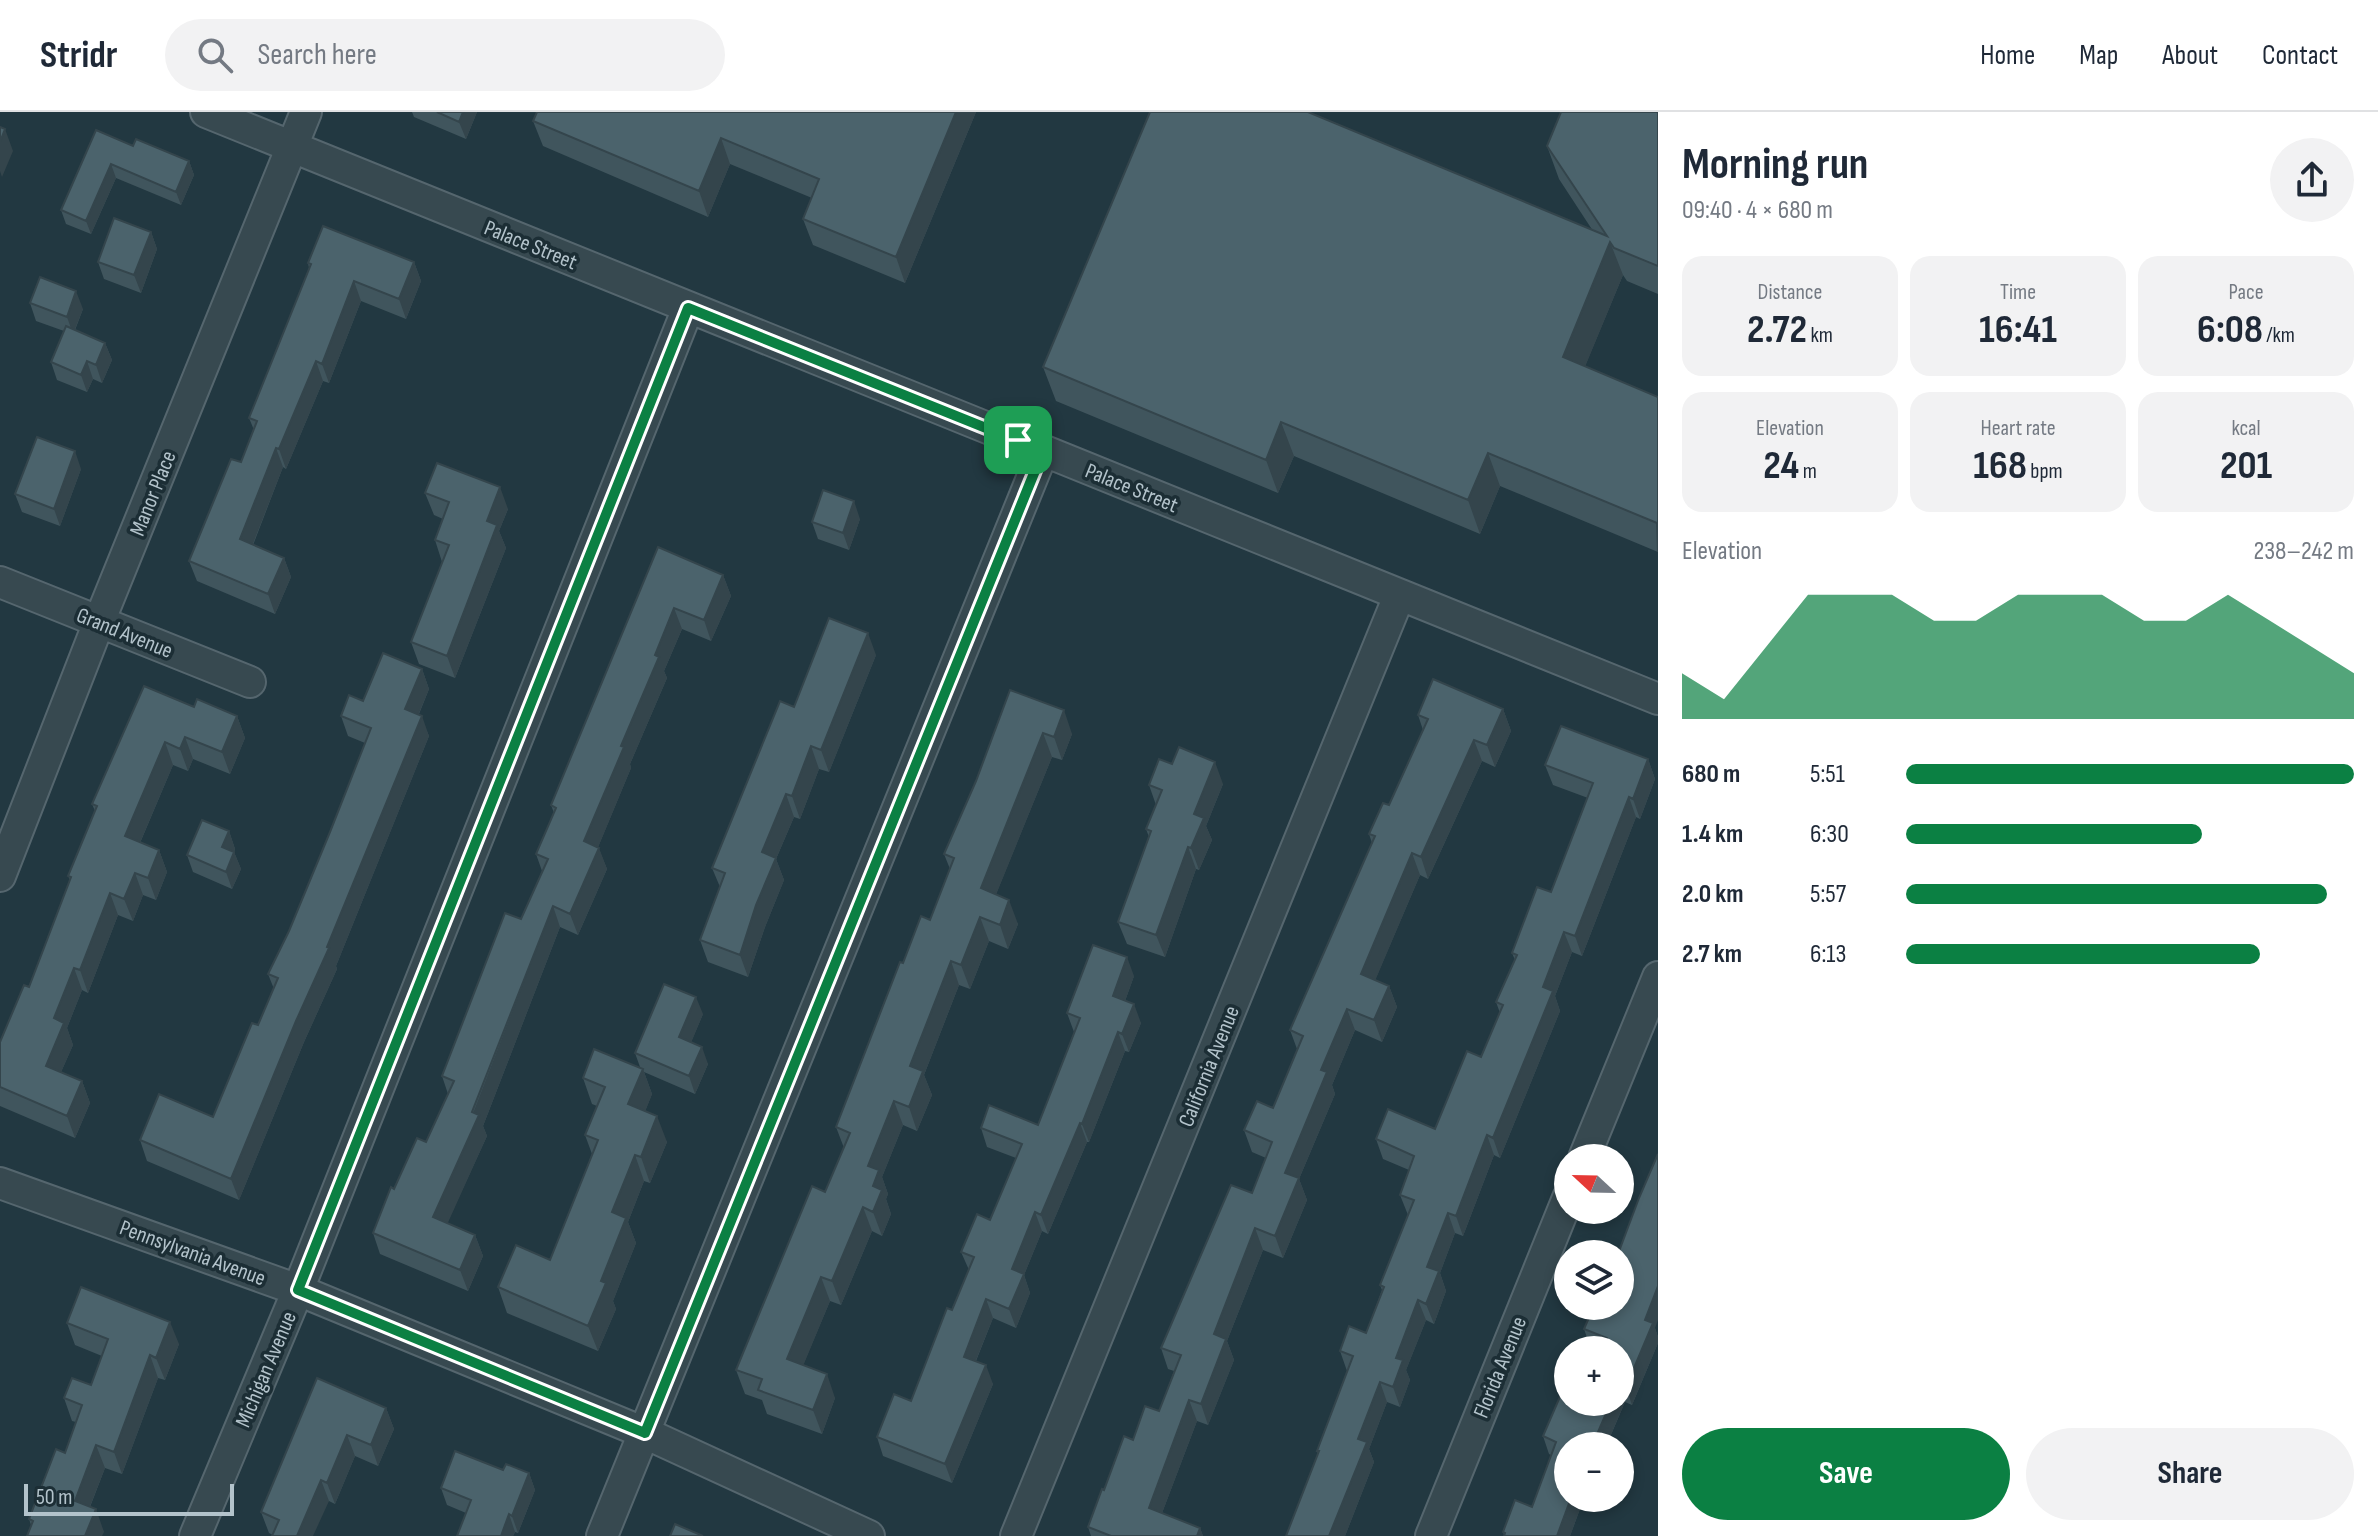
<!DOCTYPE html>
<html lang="en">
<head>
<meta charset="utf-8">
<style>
  :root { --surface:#fff; --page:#f2f2f3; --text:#1f2937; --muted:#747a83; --line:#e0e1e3; --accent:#0b8043 }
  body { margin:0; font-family:"Sofia Sans Condensed",sans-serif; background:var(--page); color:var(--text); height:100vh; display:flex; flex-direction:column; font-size:30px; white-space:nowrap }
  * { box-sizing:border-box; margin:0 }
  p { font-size:26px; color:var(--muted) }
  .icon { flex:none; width:44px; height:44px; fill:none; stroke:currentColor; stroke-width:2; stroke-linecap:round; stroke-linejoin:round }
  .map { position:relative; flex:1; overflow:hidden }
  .details { display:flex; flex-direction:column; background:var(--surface); width:720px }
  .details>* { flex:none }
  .needle { width:52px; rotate:292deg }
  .fabs { position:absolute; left:1554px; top:1032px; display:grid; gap:16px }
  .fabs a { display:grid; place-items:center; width:80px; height:80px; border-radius:50%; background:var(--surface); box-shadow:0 4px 12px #0003; font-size:40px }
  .scale { position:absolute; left:24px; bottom:20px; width:210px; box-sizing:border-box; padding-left:8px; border:4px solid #b3c3cb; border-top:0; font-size:22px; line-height:28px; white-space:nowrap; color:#b3c3cb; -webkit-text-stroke:6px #1c2e35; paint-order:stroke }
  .pin { position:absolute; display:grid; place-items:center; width:68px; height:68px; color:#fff; margin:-34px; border-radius:16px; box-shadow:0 4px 12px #0006 }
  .round { display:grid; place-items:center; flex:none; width:84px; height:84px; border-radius:42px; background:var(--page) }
  .head { display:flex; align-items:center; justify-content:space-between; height:136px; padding:0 24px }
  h1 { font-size:44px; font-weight:700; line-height:60px }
  .figures { display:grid; grid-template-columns:repeat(3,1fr); gap:12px; height:136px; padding:8px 24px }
  .figures div { display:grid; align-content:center; border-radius:20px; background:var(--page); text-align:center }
  .figures b { font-size:40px; font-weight:700 }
  .figures small { font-size:22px; font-weight:400 }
  .figures p { font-size:22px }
  .chart { height:224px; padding:16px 24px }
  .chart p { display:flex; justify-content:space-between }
  .chart svg { width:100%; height:144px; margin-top:8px; fill:var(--accent); opacity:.7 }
  .cta { display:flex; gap:16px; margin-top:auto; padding:16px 24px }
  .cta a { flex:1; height:92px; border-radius:48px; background:var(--accent); color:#fff; font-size:32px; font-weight:700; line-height:92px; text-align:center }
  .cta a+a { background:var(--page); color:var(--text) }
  ul { padding:0 24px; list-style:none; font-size:26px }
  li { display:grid; grid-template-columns:128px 96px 1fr; align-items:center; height:60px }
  li i { height:20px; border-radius:10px; background:var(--accent) }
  header { display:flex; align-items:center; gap:48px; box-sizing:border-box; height:112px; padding:0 40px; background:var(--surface); border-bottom:2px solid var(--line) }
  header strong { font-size:38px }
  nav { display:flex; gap:44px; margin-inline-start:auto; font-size:28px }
  .search { width:560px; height:72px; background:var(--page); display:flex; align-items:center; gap:20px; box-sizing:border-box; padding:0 28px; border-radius:44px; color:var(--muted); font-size:30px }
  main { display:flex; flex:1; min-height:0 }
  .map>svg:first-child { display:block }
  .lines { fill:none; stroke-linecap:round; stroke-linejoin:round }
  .minor-casing { stroke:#55666e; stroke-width:34 }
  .minor { stroke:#374950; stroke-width:30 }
  .wall { fill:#40555d }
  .shaded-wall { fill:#34454c }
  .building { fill:#4b636c; stroke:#34454c; stroke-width:2 }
  .route-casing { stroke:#fff; stroke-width:16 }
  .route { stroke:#0b8043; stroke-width:10 }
  .labels { text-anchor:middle; stroke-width:7; stroke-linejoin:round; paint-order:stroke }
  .street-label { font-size:22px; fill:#b3c3cb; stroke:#1c2e35 }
</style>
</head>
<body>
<header>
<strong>Stridr</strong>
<div class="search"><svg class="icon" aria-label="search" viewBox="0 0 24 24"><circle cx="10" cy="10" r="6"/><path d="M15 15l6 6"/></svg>Search here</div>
<nav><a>Home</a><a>Map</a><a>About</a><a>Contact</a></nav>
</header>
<main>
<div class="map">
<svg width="1658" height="1424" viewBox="0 0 1658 1424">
  <rect width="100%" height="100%" fill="#223841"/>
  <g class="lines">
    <g class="minor-casing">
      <path id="minor" d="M206 0 1658 587
        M0 470 250 570
        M0 764 99 510 306 0
        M1584 1046 1658 865
        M0 1071 298 1178 645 1321 869 1424
        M195 1424 298 1178 688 196
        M602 1424 1043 339
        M1016 1424 1399 484
        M1431 1424 1568 1086"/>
    </g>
    <use href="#minor" class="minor"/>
  </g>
  <path class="wall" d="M412 0H477L466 27 414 5Z
    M976 0 905 171 813 133 803 107 812 86 730 52 708 105 543 34 533 9Z
    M1658 0V182L1627 169 1623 163 1585 254 1658 285V440L1500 374 1480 422 1294 344 1278 381 1056 289 1043 255 1593 119 1559 67 1547 34Z
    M96 18 133 34 189 49 194 63 181 93 116 66 91 122 66 112 61 98Z
    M151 120 157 137 141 181 104 167 98 150Z
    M414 150 421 169 406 207 361 189 329 271 323 269 286 357 283 355 253 433 284 446 291 465 275 502 197 469 189 449 241 350 254 318 249 306 309 156 308 151Z
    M30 191 83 197 75 218 105 231 112 248 102 271 93 267 87 280 57 268 51 250 64 219 36 209Z
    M81 357 60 414 22 400 15 382Z
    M425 381 508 397 499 419 506 436 455 566 419 552 411 530 442 450 435 428 443 407 434 403Z
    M860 407 849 438 818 427 812 410Z
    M658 435 723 463 731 484 711 529 682 517 664 559 667 566 630 652 631 656 598 735 607 757 578 823 560 815 483 1014 487 1024 447 1111 475 1123 483 1144 468 1179 380 1142 373 1121 394 1077 426 1030 448 982 442 964 521 807 542 759 536 742 554 701 551 693Z
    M876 543 829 660 819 657 800 707 794 705 776 747 784 768 765 815 748 865 708 850 700 828 720 775 712 756 794 595Z
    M422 557 429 577 419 602 429 624 336 854 337 857 304 930 239 1088 147 1049 140 1028 213 1005 258 913 274 877 268 862 289 819 330 720 365 631 348 624 341 604 363 589Z
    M1010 578 1072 622 1062 648 1052 645 996 782 1018 812 1008 837 989 829 970 877 959 873 924 963 932 983 917 1019 903 1013 882 1065 888 1082 886 1087 891 1102 882 1124 872 1119 841 1193 830 1189 803 1253 835 1286 822 1322 767 1302 762 1288 745 1282 736 1258 825 1080 844 1036 836 1015 903 851 930 808 950 757 944 742 976 669Z
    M194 595 237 604 245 626 230 662 193 647 188 659 173 653 140 731 159 738 167 760 156 788 143 783 133 809 118 803 88 881 82 878 67 916 73 933 61 960 82 969 90 991 75 1026 0 994V930L29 875 70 768 68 764 95 699 92 692Z
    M1503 597 1511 619 1495 655 1482 649 1428 767 1420 763 1375 868 1389 874 1397 895 1382 930 1355 918 1332 973 1335 982 1299 1067 1307 1088 1283 1146 1263 1138 1227 1229 1234 1248 1208 1313 1197 1309 1162 1401 1200 1416 1203 1424H1091L1088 1415 1104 1378 1133 1328 1159 1299 1174 1259 1168 1257 1161 1236 1252 1081 1266 1046 1252 1040 1244 1018 1273 996 1297 937 1290 918 1372 731 1369 722 1389 693 1423 618 1418 603Z
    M1648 647 1655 667 1640 707 1636 705 1582 844 1572 840 1555 884 1560 899 1500 1046 1494 1043 1463 1124 1455 1121 1440 1161 1446 1179 1434 1212 1426 1208 1406 1258 1410 1268 1400 1295 1387 1290 1369 1337 1374 1350 1345 1424H1286L1318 1342 1317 1339 1347 1259 1340 1239 1366 1221 1382 1178 1380 1173 1408 1103 1400 1083 1409 1058 1383 1047 1376 1027 1435 1017 1481 945 1500 901 1496 890 1515 848 1512 841 1551 780 1588 686 1553 673 1545 653Z
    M1223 672 1206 714 1212 728 1199 758 1196 757 1165 845 1127 832 1118 810 1149 725 1146 717 1156 693 1149 673Z
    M229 719 235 737 234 740 241 757 232 777 193 760 187 743Z
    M1134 864 1125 889 1141 911 1129 940 1125 939 1089 1030H1087L1048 1122 1042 1119 1024 1163 1030 1181 1016 1216 993 1206 976 1249 993 1272 952 1371 883 1344 877 1325 911 1289 969 1158 961 1140 990 1108 1016 1046 987 1035 981 1016 1038 1013 1074 920 1067 901Z
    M703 902 691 930 708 952 695 982 644 960 652 982 645 999 667 1030 650 1071 644 1069 628 1110 636 1131 613 1189 616 1197 598 1239 507 1201 498 1175 550 1148 592 1042 585 1023 597 994 592 992 583 966 640 955 635 941Z
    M67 1211 179 1232 165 1268 158 1266 122 1362 105 1356 90 1395 104 1420 31 1413 29 1407 65 1341 76 1310 72 1309 64 1286 91 1273 102 1244 75 1233Z
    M1655 1216 1658 1225V1231L1632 1293 1625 1290 1584 1386 1570 1424 1504 1423 1503 1420 1532 1395 1551 1343 1549 1342 1543 1324 1568 1290H1620V1238H1600L1590 1234 1584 1217Z
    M317 1266 386 1296 394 1317 378 1354 355 1344 335 1392 329 1389 273 1423 269 1421 261 1400Z
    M503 1358 529 1361 535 1378 518 1421 515 1420 513 1424H457L466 1401 447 1393 441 1376Z"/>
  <path class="shaded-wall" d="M463 0H477L466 27 459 10Z
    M956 0H976L905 171 896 145Z
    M5 17 13 39 2 65 0 59V30Z
    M721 26 730 52 708 105 699 79Z
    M189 49 194 63 181 93 176 80Z
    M111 52 116 66 91 122 86 109Z
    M151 120 157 137 141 181 134 163Z
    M1610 130 1623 163 1575 279 1563 245Z
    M414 150 421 169 406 207 399 187Z
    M354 169 361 189 329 271 322 252Z
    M76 179 83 197 73 222 67 205Z
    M105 231 112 248 102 271 96 253Z
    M87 249 93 267 87 280 81 263Z
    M316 249 323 269 286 357 279 337Z
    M1281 310 1294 344 1278 381 1266 348Z
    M276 336 283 355 247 447 240 427Z
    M75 339 81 357 60 414 54 397Z
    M1488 341 1500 374 1480 422 1468 388Z
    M500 375 508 397 499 419 506 436 455 566 447 544 487 409Z
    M854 389 860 407 849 438 843 421Z
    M284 446 291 465 275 502 268 482Z
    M723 463 731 484 711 529 704 508Z
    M674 496 682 517 664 559 667 566 630 652 631 656 592 750 584 729 655 543Z
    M868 521 876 543 829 660 821 638Z
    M422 557 429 577 412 618 405 597Z
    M1503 597 1511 619 1495 655 1487 633Z
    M1064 598 1072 622 1062 648 1054 625Z
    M237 604 245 626 230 662 222 640Z
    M422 604 429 624 336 854 337 857 304 930 239 1088 231 1067Z
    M1043 621 1052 645 989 800 981 776Z
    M185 625 193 647 188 659 180 637Z
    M1474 628 1482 649 1428 767 1421 745Z
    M165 630 173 653 133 747 125 724Z
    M811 634 819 657 800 707 792 684Z
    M1648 647 1655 667 1640 707 1633 687Z
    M1215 650 1223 672 1206 714 1212 728 1199 758 1191 736 1194 702Z
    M786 682 794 705 776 747 784 768 765 815 748 865 740 843 762 740Z
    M1629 685 1636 705 1582 844 1575 824Z
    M229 719 235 737 229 752 222 735Z
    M1188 735 1196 757 1165 845 1156 823Z
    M599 736 607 757 578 823 570 802Z
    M159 738 167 760 156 788 148 766Z
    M234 740 241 757 232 777 226 760Z
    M1412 741 1420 763 1369 883 1361 862Z
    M135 761 143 783 133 809 124 787Z
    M110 781 118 803 88 881 80 858Z
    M1009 788 1018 812 1008 837 1000 813Z
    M553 794 560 815 483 1014 487 1024 441 1126 433 1105Z
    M980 805 989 829 970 877 961 853Z
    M1564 820 1572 840 1555 884 1560 899 1500 1046 1493 1026 1543 875Z
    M1127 845 1134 864 1120 903 1113 884Z
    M951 849 959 873 924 963 932 983 917 1019 909 995 910 954Z
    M74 856 82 878 67 916 73 933 54 976 46 954 54 906Z
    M1389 874 1397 895 1382 930 1374 908Z
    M696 885 703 902 686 943 679 925Z
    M1134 892 1141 911 1129 940 1122 922Z
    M1347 897 1355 918 1332 973 1335 982 1299 1067 1307 1088 1283 1146 1275 1124 1285 1061 1321 958Z
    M1118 920 1125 939 1089 1030 1082 1012Z
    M702 935 708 952 695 982 689 964Z
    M643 957 652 982 638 1018 628 992Z
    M82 969 90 991 75 1026 67 1004Z
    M894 989 903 1013 882 1065 888 1082 886 1087 891 1102 882 1124 873 1100V1074L868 1054Z
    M657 1004 667 1030 650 1071 641 1045Z
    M1080 1011 1087 1030 1048 1122 1041 1103Z
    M1487 1023 1494 1043 1463 1124 1456 1104Z
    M635 1043 644 1069 628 1110 636 1131 613 1189 616 1197 598 1239 588 1214 601 1169 612 1100Z
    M863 1095 872 1119 841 1193 832 1169Z
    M1035 1100 1042 1119 1024 1163 1030 1181 1016 1216 1009 1197 1012 1157Z
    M1448 1101 1455 1121 1440 1161 1446 1179 1434 1212 1426 1192 1427 1155Z
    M1255 1116 1263 1138 1227 1229 1234 1248 1208 1313 1201 1292 1214 1222Z
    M475 1123 483 1144 468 1179 460 1158Z
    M821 1165 830 1189 796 1271 787 1247Z
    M1658 1174V1208L1655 1216 1658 1225V1231L1632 1293 1626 1275 1645 1208Z
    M986 1187 993 1206 970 1263 964 1245Z
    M1418 1188 1426 1208 1406 1258 1410 1268 1400 1295 1393 1275 1396 1246Z
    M170 1210 179 1232 165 1268 156 1246Z
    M150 1243 158 1266 122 1362 114 1340Z
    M986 1253 993 1272 952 1371 945 1352Z
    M827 1262 835 1286 822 1322 813 1298Z
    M1380 1270 1387 1290 1369 1337 1374 1350 1345 1424H1329L1358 1327Z
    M1620 1276 1625 1290 1606 1334H1592L1611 1290H1620Z
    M1189 1288 1197 1309 1156 1417 1149 1396Z
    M386 1296 394 1317 378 1354 371 1333Z
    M347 1323 355 1344 335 1392 327 1371Z
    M96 1333 105 1356 83 1412 75 1389Z
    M529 1361 535 1378 518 1421 512 1404Z
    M321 1368 329 1389 313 1424H297Z
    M1571 1386H1584L1570 1424H1557Z
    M96 1397 104 1420 102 1424H85Z
    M509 1402 515 1420 513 1424H501Z
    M1200 1416 1203 1424H1197Z"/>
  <path class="building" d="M437 0H463L459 10Z
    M537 0H956L896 145 803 107 819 67 721 26 699 79 533 9Z
    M1150 0H1308L1607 124 1547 34 1561 0H1658V154L1614 136 1610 130 1563 245 1658 285V440L1657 411 1488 341 1468 388 1281 310 1266 348 1043 255Z
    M0 15 5 17 0 30Z
    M96 18 133 34 136 27 189 49 176 80 111 52 86 109 61 98Z
    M114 106 151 120 134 163 98 150Z
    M323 114 414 150 399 187 354 169 322 252 316 249 279 337 276 336 240 427 284 446 268 482 189 449 231 347 241 350 257 309 249 306 311 152 308 151Z
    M40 165 76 179 67 205 30 191Z
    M66 214 105 231 96 253 87 249 81 263 51 250Z
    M37 325 75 339 54 397 15 382Z
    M437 351 500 375 487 409 497 413 447 544 411 530 449 433 435 428 449 390 425 381Z
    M823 378 854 389 843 421 812 410Z
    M658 435 723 463 704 508 674 496 655 543 659 545 621 634 624 635 584 729 599 736 570 802 553 794 472 1000 479 1003 433 1105 475 1123 460 1158 373 1121 391 1075 394 1077 417 1026 426 1030 454 969 442 964 505 801 521 807 548 747 536 742 556 696 551 693Z
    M829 506 868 521 821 638 811 634 792 684 786 682 762 740 776 746 756 793 740 843 700 828 725 761 712 756 780 589 794 595Z
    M383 541 422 557 405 597 422 604 327 835 329 836 296 909 231 1067 140 1028 159 982 213 1005 252 911 258 913 278 866 268 862 289 819 330 720 371 616 341 604 349 583 363 589Z
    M1433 567 1503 597 1487 633 1474 628 1421 745 1412 741 1361 862 1389 874 1374 908 1347 897 1321 958 1327 960 1285 1061 1299 1066 1275 1124 1255 1116 1214 1222 1226 1227 1201 1292 1189 1288 1149 1396 1200 1416 1197 1424H1111L1088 1415 1102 1377 1104 1378 1124 1324 1133 1328 1145 1294 1159 1299 1181 1243 1161 1236 1231 1073 1252 1081 1272 1030 1244 1018 1257 989 1273 996 1303 924 1290 918 1375 724 1369 722 1383 691 1389 693 1428 607 1418 603Z
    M144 574 194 595 197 587 237 604 222 640 185 625 180 637 165 630 125 724 159 738 148 766 135 761 124 787 110 781 80 858 74 856 54 906 64 911 46 954 82 969 67 1004 0 975V930L24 873 29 875 71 765 68 764 97 694 92 692Z
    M1010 578 1064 598 1054 625 1043 621 981 776 1009 788 1000 813 980 805 961 853 951 849 910 954 923 959 909 995 894 989 868 1054 879 1058 873 1074 882 1078 873 1100 863 1095 832 1169 821 1165 787 1247 827 1262 813 1298 758 1278 762 1267 736 1258 812 1074 825 1080 850 1021 836 1015 900 850 903 851 921 804 930 808 954 746 944 742 976 669Z
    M1561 614 1648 647 1633 687 1629 685 1575 824 1564 820 1543 875 1553 879 1493 1026 1487 1023 1456 1104 1448 1101 1427 1155 1439 1159 1426 1192 1418 1188 1396 1246 1403 1248 1393 1275 1380 1270 1358 1327 1367 1330 1329 1424H1286L1319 1339H1317L1353 1244 1340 1239 1349 1214 1366 1221 1384 1175 1380 1173 1414 1088 1400 1083 1414 1044 1376 1027 1388 997 1435 1017 1467 939 1481 945 1503 893 1496 890 1517 843 1512 841 1537 775 1551 780 1593 671 1545 653Z
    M1179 635 1215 650 1194 702 1204 706 1191 736 1188 735 1156 823 1118 810 1151 719 1146 717 1162 678 1149 673 1159 647 1172 652Z
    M202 708 229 719 222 735 234 740 226 760 187 743Z
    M1093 833 1127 845 1113 884 1134 892 1122 922 1118 920 1082 1012 1080 1011 1041 1103 1035 1100 1012 1157 1024 1162 1009 1197 986 1187 964 1245 986 1253 945 1352 877 1325 894 1282 911 1289 947 1196 952 1198 974 1145 961 1140 977 1102 990 1108 1022 1032 981 1016 989 993 1038 1013 1080 906 1067 901Z
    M664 872 696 885 679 925 702 935 689 964 635 941Z
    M594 937 643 957 628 992 657 1004 641 1045 635 1043 612 1100 626 1106 601 1169 606 1171 588 1214 498 1175 516 1133 550 1148 598 1028 585 1023 605 975 583 966Z
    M1658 1042V1174L1645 1208 1653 1211 1626 1275 1620 1273V1238H1602L1607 1226 1584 1217 1594 1194H1620V1142H1618L1639 1086Z
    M81 1175 170 1210 156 1246 150 1243 114 1340 96 1333 75 1389 96 1397 85 1424H27L33 1409 29 1407 56 1337 65 1341 82 1293 64 1286 72 1266 91 1273 108 1227 67 1211Z
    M317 1266 386 1296 371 1333 347 1323 327 1371 321 1368 297 1424H272L279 1408 261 1400Z
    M1565 1273 1568 1274V1290H1611L1592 1334H1568V1386H1571L1557 1424H1504L1505 1421 1503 1420 1515 1388 1532 1395 1556 1330 1543 1324Z
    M455 1339 503 1358 506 1352 529 1361 512 1404 509 1402 501 1424H457L471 1388 441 1376Z
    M675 1412 703 1424H670Z"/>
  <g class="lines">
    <g class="route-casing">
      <path id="route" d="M688 196 1043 339 645 1321 298 1178Z"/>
    </g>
    <use href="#route" class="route"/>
  </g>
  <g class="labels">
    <g class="street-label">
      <text transform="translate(531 132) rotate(22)" y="8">Palace Street</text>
      <text transform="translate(1132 375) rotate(22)" y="8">Palace Street</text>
      <text transform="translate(152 381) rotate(-68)" y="8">Manor Place</text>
      <text transform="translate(125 520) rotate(22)" y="8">Grand Avenue</text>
      <text transform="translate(1208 954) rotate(-68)" y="8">California Avenue</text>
      <text transform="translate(193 1140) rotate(20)" y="8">Pennsylvania Avenue</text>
      <text transform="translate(1499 1255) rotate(-68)" y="8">Florida Avenue</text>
      <text transform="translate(265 1257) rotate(-67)" y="8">Michigan Avenue</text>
    </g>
  </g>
</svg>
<div class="fabs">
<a><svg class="needle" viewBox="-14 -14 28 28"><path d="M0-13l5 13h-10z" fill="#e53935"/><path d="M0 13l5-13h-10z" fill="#747a83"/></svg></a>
<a><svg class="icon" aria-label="layers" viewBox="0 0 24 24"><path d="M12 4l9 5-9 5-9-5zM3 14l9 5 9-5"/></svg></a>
<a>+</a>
<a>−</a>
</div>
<div class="scale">50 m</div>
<div class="pin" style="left:1018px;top:328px;background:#1e9e55"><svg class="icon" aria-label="arrive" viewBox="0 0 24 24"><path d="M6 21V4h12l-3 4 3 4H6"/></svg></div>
</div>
<section class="details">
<div class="head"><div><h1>Morning run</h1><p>09:40 · 4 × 680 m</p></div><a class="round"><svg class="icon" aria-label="share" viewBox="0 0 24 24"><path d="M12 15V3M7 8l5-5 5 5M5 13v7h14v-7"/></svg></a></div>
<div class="figures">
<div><p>Distance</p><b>2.72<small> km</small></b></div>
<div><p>Time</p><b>16:41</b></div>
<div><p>Pace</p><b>6:08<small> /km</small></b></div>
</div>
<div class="figures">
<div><p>Elevation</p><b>24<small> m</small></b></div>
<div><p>Heart rate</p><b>168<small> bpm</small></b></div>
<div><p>kcal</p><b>201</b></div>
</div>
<div class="chart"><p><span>Elevation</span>238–242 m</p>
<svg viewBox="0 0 160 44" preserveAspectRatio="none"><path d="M0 44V30L10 38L20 22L30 6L40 6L50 6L60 14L70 14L80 6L90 6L100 6L110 14L120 14L130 6L140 14L150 22L160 30V44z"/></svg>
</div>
<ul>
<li><b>680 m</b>5:51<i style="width:100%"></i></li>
<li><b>1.4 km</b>6:30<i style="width:66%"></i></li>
<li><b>2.0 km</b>5:57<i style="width:94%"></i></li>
<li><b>2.7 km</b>6:13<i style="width:79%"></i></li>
</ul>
<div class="cta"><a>Save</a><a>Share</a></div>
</section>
</main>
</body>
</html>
